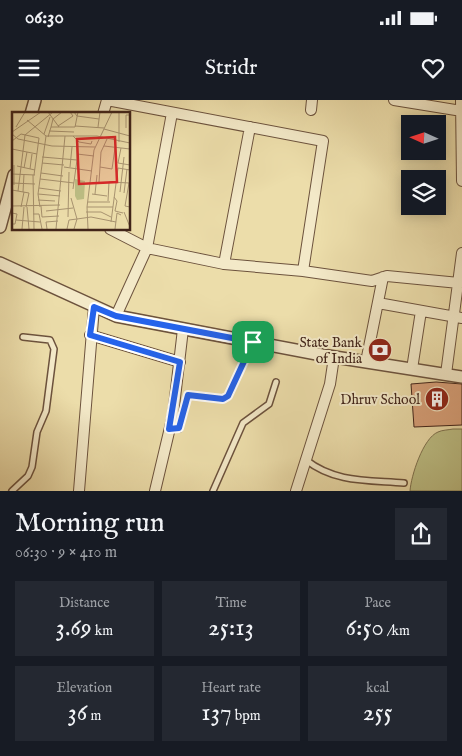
<!DOCTYPE html>
<html lang="en">
<head>
<meta charset="utf-8">
<style>
  :root { --surface:#171b24; --page:#242831; --text:#f1f3f6; --muted:#9ea1a6 }
  body { margin:0; font-family:"IM FELL English",serif; background:var(--page); color:var(--text); height:100vh; display:flex; flex-direction:column; font-size:19px; white-space:nowrap }
  * { box-sizing:border-box; margin:0 }
  p { font-size:16px; color:var(--muted) }
  .icon { flex:none; width:28px; height:28px; fill:none; stroke:currentColor; stroke-width:2; stroke-linecap:round; stroke-linejoin:round }
  .map { position:relative; height:391px; overflow:hidden }
  .panel { display:flex; flex-direction:column; background:var(--surface); flex:1 }
  .panel>* { flex:none }
  .needle { width:32px; rotate:273deg }
  .controls { position:absolute; left:401px; top:15px; display:grid; gap:10px }
  .controls a { display:grid; place-items:center; width:45px; height:45px; border-radius:0px; background:var(--surface); box-shadow:0 2px 12px #0003; font-size:25px }
  .pin { position:absolute; display:grid; place-items:center; width:42px; height:42px; color:#fff; margin:-21px; border-radius:10px; box-shadow:0 2px 8px #0006 }
  .round { display:grid; place-items:center; flex:none; width:52px; height:52px; border-radius:0px; background:var(--page) }
  .headline { display:flex; align-items:center; justify-content:space-between; height:85px; padding:0 15px }
  h1 { font-size:28px; font-weight:600; line-height:38px }
  .metrics { display:grid; grid-template-columns:repeat(3,1fr); gap:8px; height:85px; padding:5px 15px }
  .metrics div { display:grid; align-content:center; border-radius:0px; background:var(--page); text-align:center }
  .metrics b { font-size:25px; font-weight:600 }
  .metrics small { font-size:14px; font-weight:400 }
  .metrics p { font-size:14px }
  .status { display:flex; justify-content:space-between; align-items:center; height:35px; padding:0 25px; background:var(--surface); direction:ltr }
  .status svg { height:14px; fill:currentColor }
  header { display:flex; justify-content:space-between; align-items:center; height:65px; padding:0 15px; background:var(--surface); font-size:22px; font-weight:600 }
  .map>svg:first-child { display:block }
  .green { fill:#bdbf85; stroke:#7f724f }
  .building { fill:#d9a17a; stroke:#412419 }
  .lines { fill:none; stroke-linecap:round; stroke-linejoin:round }
  .service-casing { stroke:#6c523d; stroke-width:8 }
  .minor-casing { stroke:#6c523d; stroke-width:12 }
  .tertiary-casing { stroke:#6c523d; stroke-width:14 }
  .service { stroke:#f3e9c8; stroke-width:5 }
  .minor { stroke:#f3e9c8; stroke-width:10 }
  .tertiary { stroke:#f3e9c8; stroke-width:11 }
  .route-casing { stroke:#fff; stroke-width:10 }
  .route { stroke:#2563eb; stroke-width:6 }
  .labels { text-anchor:middle; stroke-width:4; stroke-linejoin:round; paint-order:stroke }
  .poi-label { font-size:14px; fill:#412419; stroke:#f3e9c8; text-anchor:end }
  .inset-road { fill:none; stroke:#a89370; stroke-width:1 }
  .view { fill:#d62828; fill-opacity:0.15; stroke:#d62828; stroke-width:2.5 }
  .inset-edge { fill:none; stroke:#412419; stroke-width:2.5 }
</style>
</head>
<body>
<div class="status"><b>06:30</b><svg viewBox="0 0 49 12"><path d="M0 12V9h3v3zM5 12V6h3v6zM10 12V3h3v9zM15 12V0h3v12zM26 1h20v11H26zM47 4h2v5h-2z"/></svg></div>
<header><svg class="icon" aria-label="menu" viewBox="0 0 24 24"><path d="M4 6h16M4 12h16M4 18h16"/></svg>Stridr<svg class="icon" aria-label="heart" viewBox="0 0 24 24"><path d="M12 20l-8-8c-3-5 5-10 8-4 3-6 11-1 8 4z"/></svg></header>
<div class="map">
<svg width="462" height="391" viewBox="0 0 462 391">
  <rect width="100%" height="100%" fill="#ecddaa"/>
  <filter id="stains"><feTurbulence type="fractalNoise" baseFrequency=".004" numOctaves="4"/><feColorMatrix values="0 0 0 0 .2 0 0 0 0 .09 0 0 0 0 .02 0 0 0 .5 -.17"/></filter>
  <radialGradient id="worn" r=".72"><stop offset=".6" stop-color="#630" stop-opacity="0"/><stop offset="1" stop-color="#630" stop-opacity=".3"/></radialGradient>
  <path class="green" d="M453 329H462V391H410C411 376 423 338 438 332 442 330 448 330 453 329Z"/>
  <path class="building" d="M436 282 462 284V325L414 327 411 284Z"/>
  <g class="lines">
    <g class="service-casing">
      <path id="service" d="M169 329H179L188 295 223 299 228 296 253 243
        M306 360C335 383 369 380 404 383
        M12 391 28 376 32 367 37 332 46 311 54 249 50 240 23 237
        M213 391 243 323 269 304 276 282"/>
    </g>
    <g class="minor-casing">
      <path id="minor" d="M107 0 323 41 303 171
        M394 0 462 11
        M461 0 462 81
        M311 10 312 0
        M103 14 107 0
        M110 129 147 148 224 164 303 171 372 181 387 176 459 183
        M224 164 250 27
        M378 203 462 218
        M116 216 147 148 172 13
        M90 235 180 262
        M366 262 383 177
        M412 269 421 211
        M446 274 462 153
        M79 391 94 207
        M155 391 173 315 183 229
        M296 391 330 284 334 257"/>
    </g>
    <g class="tertiary-casing">
      <path id="tertiary" d="M31 14 35 0
        M0 127 14 75
        M0 163 116 216 322 255 462 277"/>
    </g>
    <use href="#service" class="service"/>
    <use href="#minor" class="minor"/>
    <use href="#tertiary" class="tertiary"/>
  </g>
  <g class="lines">
    <g class="route-casing">
      <path id="route" d="M94 207 116 216 253 242 228 296 223 299 188 295 179 328 169 329 180 262 90 235Z"/>
    </g>
    <use href="#route" class="route"/>
  </g>
  <defs>
    <g id="bank-disc" transform="scale(1.25)"><circle r="9.5" fill="#8f2418" stroke="#f3e9c8"/><path d="M-6-4H6V4H-6ZM0-2.3a2.3 2.3 0 1 0 0 4.6a2.3 2.3 0 1 0 0-4.6Z" fill="#fff"/></g>
    <g id="building-disc" transform="scale(1.25)"><circle r="9.5" fill="#8f2418" stroke="#f3e9c8"/><path d="M-4-6H4V6H1V3H-1V6H-4ZM-2.5-4.3h1.7v1.8h-1.7ZM.8-4.3h1.7v1.8H.8ZM-2.5-1h1.7V.8h-1.7ZM.8-1h1.7V.8H.8Z" fill="#fff"/></g>
  </defs>
  <g fill-rule="evenodd">
    <use href="#bank-disc" x="380" y="250"/>
    <use href="#building-disc" x="437" y="299"/>
  </g>
  <g class="labels">
    <g class="poi-label">
      <text x="362" y="247">State Bank<tspan x="362" dy="16">of India</tspan></text>
      <text x="420" y="304">Dhruv School</text>
    </g>
  </g>
  <g transform="translate(12 12)">
    <rect width="118" height="118" fill="#ecddaa"/>
    <path d="M63 67 73 69 72 87 65 88 63 84Z" fill="#bdbf85"/>
    <path class="inset-road" d="M36 0 47 15M62 0 65 4 87 7M15 8 34 24H85L118 31M46 14 61 4 58 0M63 14 92 16M4 15 13 0M39 15 41 7 50 0M63 15 66 0M86 15 88 0M114 16V3H118M92 17 118 24M37 19 62 20M0 20 29 0M0 22 6 27 40 34 83 35M32 22 38 5M61 24 67 30 79 32 80 29M36 25 39 15H63M0 29 9 22 27 26 22 63M107 30V0M92 34 118 37M109 36 106 51 118 53M0 37 25 42M65 42 82 44M30 45 65 48V35M30 51 52 53M5 54 23 58M52 55 80 59M58 55 60 35M88 55 100 57 103 36M12 56 15 40M18 57 20 42M29 61 51 64M0 62 23 63M21 63 22 117M28 67 62 71M87 70 89 40 95 27M0 71 23 72M117 71 113 94 118 95M2 73V53M27 76 49 79M61 77 65 48M0 78 17 81 14 95M6 79 13 23 41 0M11 80 12 62M108 80 112 45M112 81 115 57M26 82 48 84M80 82 95 84M83 82 85 63M102 85 105 89 103 99 111 101M59 86 65 107M26 88 43 89M96 89 97 70 118 71M76 90H98M0 94 48 93M29 94 30 105 47 104M9 95 12 80M15 95 17 117M28 95 26 82 34 24M75 95H101M34 99 61 96M74 100H89L99 105M112 100 118 115M0 101 5 102 3 112H0M21 102H27L30 117M56 105 57 60M4 108 28 110M99 110 106 56 118 58M10 117 12 95M35 117 34 110 46 109M44 117 53 24M55 117 57 108 65 107M62 117 65 107 79 105 104 110M76 117 75 95 82 38 100 0M103 117 105 101 109 103"/>
    <path class="view" d="M103 25 105 70 67 72 65 27Z"/>
    <rect width="118" height="118" class="inset-edge"/>
  </g>
  <rect width="100%" height="100%" filter="url(#stains)"/>
  <rect width="100%" height="100%" fill="url(#worn)"/>
</svg>
<div class="controls">
<a><svg class="needle" viewBox="-14 -14 28 28"><path d="M0-13l5 13h-10z" fill="#e53935"/><path d="M0 13l5-13h-10z" fill="#9ea1a6"/></svg></a>
<a><svg class="icon" aria-label="layers" viewBox="0 0 24 24"><path d="M12 4l9 5-9 5-9-5zM3 14l9 5 9-5"/></svg></a>
</div>
<div class="pin" style="left:253px;top:242px;background:#1e9e55"><svg class="icon" aria-label="arrive" viewBox="0 0 24 24"><path d="M6 21V4h12l-3 4 3 4H6"/></svg></div>
</div>
<section class="panel">
<div class="headline"><div><h1>Morning run</h1><p>06:30 · 9 × 410 m</p></div><a class="round"><svg class="icon" aria-label="share" viewBox="0 0 24 24"><path d="M12 15V3M7 8l5-5 5 5M5 13v7h14v-7"/></svg></a></div>
<div class="metrics">
<div><p>Distance</p><b>3.69<small> km</small></b></div>
<div><p>Time</p><b>25:13</b></div>
<div><p>Pace</p><b>6:50<small> /km</small></b></div>
</div>
<div class="metrics">
<div><p>Elevation</p><b>36<small> m</small></b></div>
<div><p>Heart rate</p><b>137<small> bpm</small></b></div>
<div><p>kcal</p><b>255</b></div>
</div>
</section>
</body>
</html>
